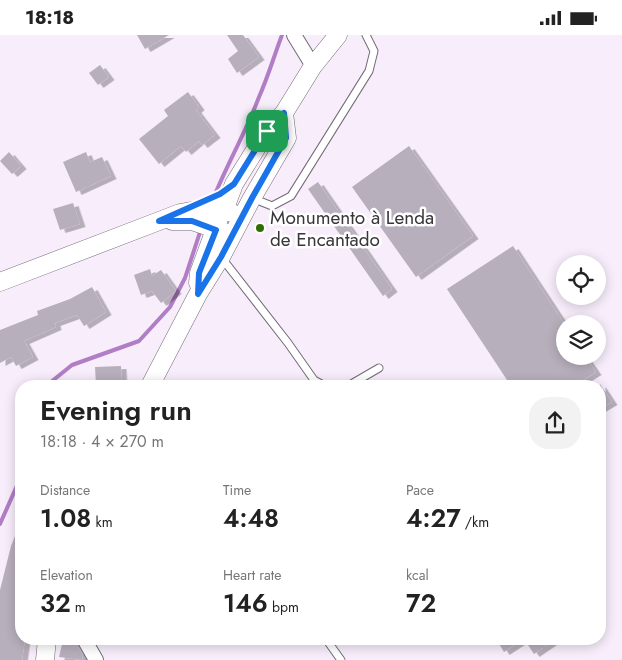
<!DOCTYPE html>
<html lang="en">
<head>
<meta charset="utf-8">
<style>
  :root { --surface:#fff; --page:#f2f2f2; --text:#222; --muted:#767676 }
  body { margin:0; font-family:Jost,sans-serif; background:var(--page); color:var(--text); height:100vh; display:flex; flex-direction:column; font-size:19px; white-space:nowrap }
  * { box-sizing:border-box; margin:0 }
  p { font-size:16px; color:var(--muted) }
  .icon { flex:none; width:28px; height:28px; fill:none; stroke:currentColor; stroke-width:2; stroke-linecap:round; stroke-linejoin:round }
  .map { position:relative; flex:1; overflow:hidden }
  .side { position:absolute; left:15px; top:345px; width:591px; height:265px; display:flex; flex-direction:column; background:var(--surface); border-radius:20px; box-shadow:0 2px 12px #0003 }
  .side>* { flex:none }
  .fabs { position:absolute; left:556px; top:220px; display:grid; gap:10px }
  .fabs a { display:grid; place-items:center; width:50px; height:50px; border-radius:50%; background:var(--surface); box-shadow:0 2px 12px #0003; font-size:25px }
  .pin { position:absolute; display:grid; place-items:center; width:42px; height:42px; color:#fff; margin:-21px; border-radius:10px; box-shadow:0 2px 8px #0006 }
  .round { display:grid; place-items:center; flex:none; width:52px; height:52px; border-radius:20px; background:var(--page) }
  .summary { display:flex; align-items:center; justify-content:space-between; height:85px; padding:0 25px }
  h1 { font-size:28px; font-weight:600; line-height:38px }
  .figures { display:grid; grid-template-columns:repeat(3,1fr); gap:8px; height:85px; padding:5px 25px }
  .figures div { display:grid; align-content:center }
  .figures b { font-size:25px; font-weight:600 }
  .figures small { font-size:14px; font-weight:400 }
  .figures p { font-size:14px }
  .status { display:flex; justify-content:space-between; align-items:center; height:35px; padding:0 25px; background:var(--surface); direction:ltr }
  .status svg { height:14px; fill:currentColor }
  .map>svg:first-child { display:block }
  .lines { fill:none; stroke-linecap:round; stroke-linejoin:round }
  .stream { stroke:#b17dc5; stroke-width:4 }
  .building { fill:#b8afbc; filter:url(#shadow) }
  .service-casing { stroke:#736b77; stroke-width:9 }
  .minor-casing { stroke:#736b77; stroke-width:16 }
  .tertiary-casing { stroke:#736b77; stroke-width:19 }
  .service { stroke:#fff; stroke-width:7 }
  .minor { stroke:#fff; stroke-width:14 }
  .tertiary { stroke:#fff; stroke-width:18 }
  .route-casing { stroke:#fff; stroke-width:10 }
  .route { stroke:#1a73e8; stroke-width:6 }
  .poi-dot { fill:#316e00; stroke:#fff; stroke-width:2 }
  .labels { text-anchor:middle; stroke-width:5; stroke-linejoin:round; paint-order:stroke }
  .poi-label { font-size:19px; fill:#39363b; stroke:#fff; text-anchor:start }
</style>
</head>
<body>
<div class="status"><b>18:18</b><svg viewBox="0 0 49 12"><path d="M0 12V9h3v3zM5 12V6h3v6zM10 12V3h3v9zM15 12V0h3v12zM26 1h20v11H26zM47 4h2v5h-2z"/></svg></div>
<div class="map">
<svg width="622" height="625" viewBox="0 0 622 625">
  <defs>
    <filter id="shadow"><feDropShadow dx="5.5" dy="3" stdDeviation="0" flood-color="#0004"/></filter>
  </defs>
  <rect width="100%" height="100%" fill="#f7edfb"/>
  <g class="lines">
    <path class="stream" d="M211 169C225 133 245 99 259 62 268 42 274 21 282 0
      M46 351 72 330 139 306 170 272 185 243 201 194
      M0 489 19 446 21 432"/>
  </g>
  <path class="building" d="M137 0H169L145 14Z
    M227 0H243L259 22 237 38 228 24 238 16Z
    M100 30 109 42 98 50 89 38Z
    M188 57 199 72 196 75 215 100 202 110 199 106 186 117 181 111 159 129 139 104 168 81 164 75Z
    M409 111 473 201 416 242 352 152Z
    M9 117 21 131 12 139 0 126Z
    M86 117 90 127 102 122 111 141 76 157 63 127Z
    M318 147 392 254 383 261 308 154Z
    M73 168 80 189 60 195 53 174Z
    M513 211 565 290V321H585L596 337 574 351H511L447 254Z
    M150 234 152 241 161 235 176 256 161 268 152 256 141 260 134 240Z
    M92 252 106 277 84 291 77 280 55 288 56 292 24 306 33 322 16 331 11 322 0 328V295L38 280 37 276 70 264Z
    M121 331 122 351H96L95 332Z
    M600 349 612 367 600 374Z
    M21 486V513L15 529 21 530V604H25L22 625H0V555L11 511Z
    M496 604H556L534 619 524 604 504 617Z
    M63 605 76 607 83 620 82 625 59 622Z"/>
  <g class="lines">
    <g class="service-casing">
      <path id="service" d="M252 163 272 171 291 161 369 36 374 16 366 0
        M221 222 288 308 314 345 325 351
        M348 351 379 333
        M326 604 341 625"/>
    </g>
    <g class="minor-casing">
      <path id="minor" d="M294 0 313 31
        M84 604 96 625"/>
    </g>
    <g class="tertiary-casing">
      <path id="tertiary" d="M172 186H192L227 198
        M0 247 180 178 202 174 225 173 232 178
        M198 248 199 238 220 181 225 173 234 149 267 96 284 78 313 31 338 0
        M150 351 198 259 221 222 252 163 287 103 284 78
        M45 625 47 604"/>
    </g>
    <use href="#service" class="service"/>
    <use href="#minor" class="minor"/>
    <use href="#tertiary" class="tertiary"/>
  </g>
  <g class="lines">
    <g class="route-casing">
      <path id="route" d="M284 78 286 103 252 163 221 222 198 259 199 238 216 195 192 186H159L220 159 234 149 267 96Z"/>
    </g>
    <use href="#route" class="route"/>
  </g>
  <circle class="poi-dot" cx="260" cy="193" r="5"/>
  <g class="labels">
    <g class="poi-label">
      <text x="270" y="189">Monumento à Lenda<tspan x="270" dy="22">de Encantado</tspan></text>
    </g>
  </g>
</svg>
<div class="fabs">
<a><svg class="icon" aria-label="locate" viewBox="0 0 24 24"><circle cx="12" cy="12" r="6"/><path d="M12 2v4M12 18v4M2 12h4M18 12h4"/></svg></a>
<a><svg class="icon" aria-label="layers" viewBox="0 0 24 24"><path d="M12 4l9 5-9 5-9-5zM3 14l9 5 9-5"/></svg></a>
</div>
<div class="pin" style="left:267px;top:96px;background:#1e9e55"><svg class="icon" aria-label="arrive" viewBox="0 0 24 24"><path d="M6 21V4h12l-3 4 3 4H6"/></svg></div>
<section class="side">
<div class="summary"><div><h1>Evening run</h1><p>18:18 · 4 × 270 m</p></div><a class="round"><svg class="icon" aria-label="share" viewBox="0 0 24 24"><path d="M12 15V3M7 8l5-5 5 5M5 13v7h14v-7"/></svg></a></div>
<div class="figures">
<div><p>Distance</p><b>1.08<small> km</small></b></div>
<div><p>Time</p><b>4:48</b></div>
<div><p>Pace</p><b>4:27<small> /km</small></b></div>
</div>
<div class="figures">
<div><p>Elevation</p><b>32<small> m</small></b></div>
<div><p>Heart rate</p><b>146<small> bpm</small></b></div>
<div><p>kcal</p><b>72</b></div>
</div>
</section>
</div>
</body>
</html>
